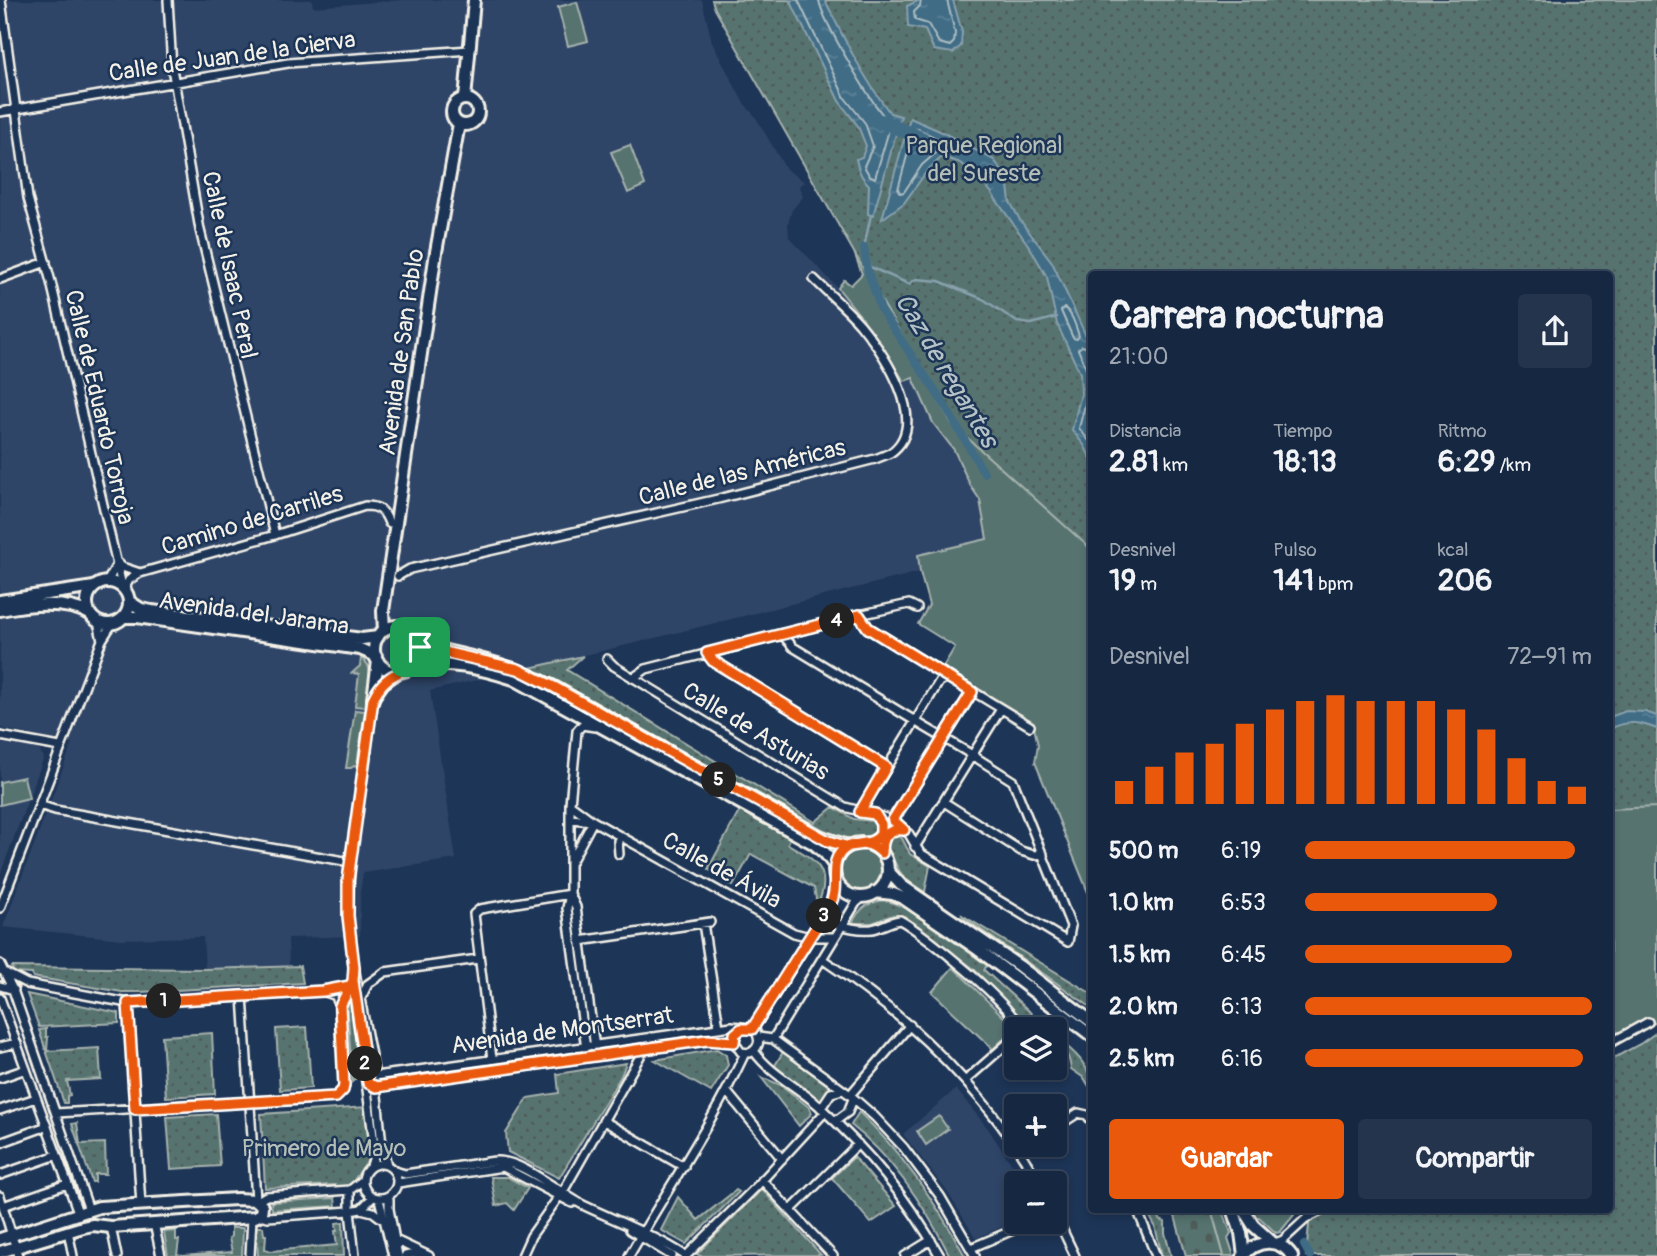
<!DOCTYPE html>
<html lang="es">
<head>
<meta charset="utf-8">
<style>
  :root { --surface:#162841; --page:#23344c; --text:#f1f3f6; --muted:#9ea6b1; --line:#35445a; --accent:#ea580c }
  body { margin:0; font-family:Pangolin,sans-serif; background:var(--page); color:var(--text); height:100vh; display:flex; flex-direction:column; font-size:26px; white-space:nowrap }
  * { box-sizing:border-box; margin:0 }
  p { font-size:23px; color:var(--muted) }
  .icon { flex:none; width:38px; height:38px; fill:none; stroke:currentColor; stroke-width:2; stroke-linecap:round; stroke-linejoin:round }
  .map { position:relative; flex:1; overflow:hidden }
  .side { position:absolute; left:1088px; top:271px; width:525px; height:942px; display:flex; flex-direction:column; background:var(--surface); border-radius:7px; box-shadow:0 4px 10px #0003,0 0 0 2px var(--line) }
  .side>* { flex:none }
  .tools { position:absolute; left:1004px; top:1017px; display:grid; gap:14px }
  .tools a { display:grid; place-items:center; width:63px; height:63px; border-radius:7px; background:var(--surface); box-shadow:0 4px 10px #0003,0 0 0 2px var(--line); font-size:35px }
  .pin { position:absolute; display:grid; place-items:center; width:60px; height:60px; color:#fff; margin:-30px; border-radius:14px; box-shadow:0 4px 10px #0006 }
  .km { position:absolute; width:35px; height:35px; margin:-18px; border-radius:50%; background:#222; color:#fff; font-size:19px; line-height:35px; text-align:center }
  .round { display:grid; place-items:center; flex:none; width:74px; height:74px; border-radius:7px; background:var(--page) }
  .head { display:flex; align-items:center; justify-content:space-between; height:119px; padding:0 21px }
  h1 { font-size:38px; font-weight:700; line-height:52px }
  .metrics { display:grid; grid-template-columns:repeat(3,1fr); gap:10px; height:119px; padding:7px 21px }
  .metrics div { display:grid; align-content:center }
  .metrics b { font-size:30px; font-weight:700 }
  .metrics small { font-size:19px; font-weight:400 }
  .metrics p { font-size:19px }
  .chart { height:196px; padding:14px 21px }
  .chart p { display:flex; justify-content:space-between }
  .chart svg { width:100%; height:126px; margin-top:7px; stroke:var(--accent); stroke-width:6 }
  .cta { display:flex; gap:14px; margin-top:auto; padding:14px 21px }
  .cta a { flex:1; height:80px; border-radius:7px; background:var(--accent); color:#fff; font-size:28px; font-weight:700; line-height:80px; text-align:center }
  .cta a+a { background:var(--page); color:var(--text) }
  ul { padding:0 21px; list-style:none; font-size:23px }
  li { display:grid; grid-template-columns:112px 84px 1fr; align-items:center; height:52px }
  li i { height:18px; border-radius:9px; background:var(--accent) }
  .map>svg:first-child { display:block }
  .built { fill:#2f4468 }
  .green { fill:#577370; stroke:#a6b2ac; stroke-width:2 }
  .cemetery { fill:url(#cemetery-stones); stroke:#a6b2ac; stroke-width:2 }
  .park { fill:url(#park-dots); stroke:#a6b2ac; stroke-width:2 }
  .water { fill:url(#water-ripples); stroke:#88a1ad; stroke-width:2 }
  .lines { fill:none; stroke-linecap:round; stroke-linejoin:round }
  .shore { stroke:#acbcc1; stroke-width:2 }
  .stream { stroke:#88a1ad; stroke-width:2.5 }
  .canal { stroke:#406c86; stroke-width:8 }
  .river { stroke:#406c86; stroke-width:14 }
  .street-casing { stroke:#f4f1e8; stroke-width:12 }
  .secondary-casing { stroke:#f4f1e8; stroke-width:16 }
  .street { stroke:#1d3557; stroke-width:7 }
  .secondary { stroke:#1d3557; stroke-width:10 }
  .route-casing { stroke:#fff; stroke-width:14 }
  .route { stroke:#ea580c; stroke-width:9 }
  .labels { text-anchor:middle; stroke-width:5; stroke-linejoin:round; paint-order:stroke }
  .street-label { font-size:24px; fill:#f4f1e8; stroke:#1d3557 }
  .park-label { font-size:24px; fill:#b5bfb8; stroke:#1d3557 }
  .water-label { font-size:26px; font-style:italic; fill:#b5c2c6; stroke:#1d3557 }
</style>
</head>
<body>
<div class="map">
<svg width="1657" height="1256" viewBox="0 0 1657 1256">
  <defs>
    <pattern id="cemetery-stones" width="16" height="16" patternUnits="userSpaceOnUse" patternTransform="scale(1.75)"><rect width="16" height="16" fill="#577370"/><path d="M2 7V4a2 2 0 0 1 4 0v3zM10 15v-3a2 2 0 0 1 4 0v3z" fill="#4f5b59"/></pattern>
    <pattern id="park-dots" width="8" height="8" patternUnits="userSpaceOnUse" patternTransform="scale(1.75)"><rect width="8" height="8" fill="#577370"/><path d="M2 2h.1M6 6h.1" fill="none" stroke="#4f5b59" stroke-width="1.8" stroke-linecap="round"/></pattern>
    <pattern id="water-ripples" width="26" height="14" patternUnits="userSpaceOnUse" patternTransform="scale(1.75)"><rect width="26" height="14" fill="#406c86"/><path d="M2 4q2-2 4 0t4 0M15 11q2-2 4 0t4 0" fill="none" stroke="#5c8197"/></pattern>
  </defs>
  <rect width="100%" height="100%" fill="#1d3557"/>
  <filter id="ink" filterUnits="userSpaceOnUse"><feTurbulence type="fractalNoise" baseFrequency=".0143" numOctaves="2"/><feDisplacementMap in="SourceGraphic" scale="14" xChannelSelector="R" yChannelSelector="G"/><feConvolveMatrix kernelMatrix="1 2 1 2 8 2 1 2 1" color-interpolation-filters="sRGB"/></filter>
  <g filter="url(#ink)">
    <path class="built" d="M0 0H312L313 7 403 0H702L712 42 743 102 755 116 786 169 805 182 799 186 803 197 792 210 788 223 789 237 838 288 870 328 904 381 913 378 933 423 954 450 970 485 980 500 987 539 919 555 920 572 619 647 430 691 456 859 363 873 360 893V936L288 938 289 966 205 969 203 937 122 939 3 927 72 744 0 728Z
      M0 743 38 749 44 757 0 875Z
      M956 1089 989 1130 1024 1183H1017V1220L976 1238 946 1190 903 1134Z"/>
    <path class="green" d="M577 2 588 41 568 46 558 7Z
      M630 145 645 185 628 193 611 152Z
      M851 233 1092 483V902L1035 762 1038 745 1033 723 943 667 955 647 918 624 929 605 920 572 918 555 987 539 980 500 970 485 954 450 933 423 913 378 904 381 870 328 838 288 844 280 851 285 862 274 855 255Z
      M361 658C377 666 367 692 365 707L355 706 359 674 352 673 360 666Z
      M355 710 365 711 357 764 351 768H346Z
      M1610 769 1657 778V1022L1622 1041 1613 1026 1610 1027Z
      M24 777 29 798 0 805V782Z
      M841 870a20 20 0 1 1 40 0a20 20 0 1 1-40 0Z
      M953 967 1015 1028 993 1049 932 992Z
      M351 992 357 1040V1077L352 1082 347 1000Z
      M939 1116 948 1129 926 1145 917 1131Z
      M335 1198 336 1206 272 1210 271 1202Z
      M1211 1209H1222L1231 1233 1228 1238 1234 1256H1224Z
      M1251 1209H1291L1294 1215 1280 1232 1276 1233 1259 1217 1256 1218Z
      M231 1228H243L242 1256H168L164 1232 176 1231V1240H179L177 1255 183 1256 232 1252 229 1238 231 1237Z"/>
    <path class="cemetery" d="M1173 1209H1211L1224 1256H1186Z"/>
    <path class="park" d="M712 0H1657V807L1610 809V275H1092V550L952 424 715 9Z
      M583 656 567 670 815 822 833 807 854 819 873 821 876 827 875 832C867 840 845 839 835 836L558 682 529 668Z
      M740 810 790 838 788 844C812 858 833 868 819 901L816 899 814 888 751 854 733 886 708 869Z
      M895 836 902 838 910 854 930 866 925 892C899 877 899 872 887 846L890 838Z
      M886 900 906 908 987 965 984 970 1028 1010 1045 1029H1032L974 969 904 916 893 915 872 923H852C860 908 869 901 886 900Z
      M962 915 1092 994V1008L963 917Z
      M300 966 303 983 140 992H122L33 977 32 974 13 973 12 967 205 969Z
      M27 994 119 1013V1023L39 1027Z
      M307 1027 311 1088 280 1090 276 1029Z
      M46 1029V1037H48L47 1051 99 1048 101 1079 67 1081 70 1095 67 1096V1103H64L39 1030Z
      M1657 1032V1256H1306L1310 1214 1318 1209H1610V1060L1640 1044Z
      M212 1033 215 1094 166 1097 162 1036Z
      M1055 1037C1074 1051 1092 1066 1092 1091L1084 1078 1071 1069C1069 1056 1067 1051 1055 1043Z
      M717 1049 726 1055 728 1065 711 1092 655 1060Z
      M783 1052 829 1086 830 1089 821 1101 774 1067Z
      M626 1063 621 1076 559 1178 508 1152 506 1133 528 1098 559 1093 557 1074Z
      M761 1077 781 1085 810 1108 812 1113 799 1126Z
      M367 1107 370 1158 348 1188 335 1190V1185L265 1188 261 1114Z
      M859 1112C903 1154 936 1202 965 1256H950C926 1208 893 1158 851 1125Z
      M216 1114 220 1166 171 1169 167 1117Z
      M77 1123 80 1144 105 1143 106 1174H95V1182H92L72 1124Z
      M854 1157 896 1206 871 1223 832 1178Z
      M491 1177H508L528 1188 514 1210 507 1203 496 1206Z
      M762 1189 821 1255 700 1256 697 1254Z
      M736 1190 739 1192 686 1244 661 1230 678 1197 698 1220Z
      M1146 1209H1158L1160 1220 1165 1222V1233L1171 1256H1162L1155 1226Z
      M343 1222 344 1256H258L256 1227H263L264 1235H266L265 1249 271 1251 337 1245 335 1231H337L336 1223Z"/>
    <path class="water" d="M790 0H825C844 39 864 79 890 113L901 116 873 216 868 214 869 185C861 178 858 170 856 159L862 157 866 146 858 126 839 101Z
      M920 0H953L962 32 961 46 953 53 934 50 925 30 908 27 907 6Z
      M910 118 942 132 994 160 1007 178 1010 202 1020 220 1052 262 1092 349V461L1084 445 1072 430 1081 394 1080 373 1057 324 1047 277 1031 249 978 174 958 162 942 157 927 171 904 203 882 219Z
      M1626 711 1645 712 1657 716V729C1640 722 1627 720 1610 729V717Z"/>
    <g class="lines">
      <path class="shore" d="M798 0 845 98 865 123 873 146 864 166 869 175 875 178 891 123C876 113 822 20 819 0
        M921 0 920 6 914 12 915 20 928 24 939 43 950 46 954 42 955 33 947 0
        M918 129 950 145 951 149 948 151H938L922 165 904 192 900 193 898 189 913 134Z
        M1064 308C1072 312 1076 327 1079 336L1077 339 1073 338 1061 311Z
        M1092 349 1082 346 1078 349 1087 371 1088 393 1079 428 1092 445"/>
      <path class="stream" d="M871 215 864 247 870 267 909 284 916 279 939 281 983 299 1017 322 1031 324 1057 317"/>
      <path class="canal" d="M864 247 867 269 881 310 944 404 984 473
        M1304 1245 1310 1256"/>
      <path class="river" d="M881 121 923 139"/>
      <g class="street-casing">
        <path id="street" d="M1 0 28 198 51 282 122 586
          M168 0 172 68 200 230 275 535
          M0 112 288 63 470 50
          M0 279 46 262
          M117 562 122 567 140 573
          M398 576 410 569 718 499 875 459C880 457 886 455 890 453 933 424 882 351 860 324 846 308 829 294 814 279
          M107 582 116 566
          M124 589 129 580 140 573 275 535 365 506C379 506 384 510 389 523
          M859 615 868 628 1030 726
          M98 622 102 640
          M782 634 793 647 915 721
          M707 653 713 661 886 767
          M607 659 614 666 845 807 893 820 909 834 920 853 1068 942 1071 926 1013 781 972 755
          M633 678 646 669 859 615 909 604 917 608
          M373 699 350 862 348 916 354 967 375 1076 382 1145 387 1165
          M918 723 969 753
          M0 736 60 747
          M944 802 1021 851 1034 855 1043 854
          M570 804 593 821 794 933 810 937H835
          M39 805 55 810 350 862
          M860 812 939 682 947 677
          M570 819 593 821
          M893 820 972 692
          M618 841 619 854
          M867 844 874 841 881 833V824L875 814
          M915 847 1001 709
          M882 854C882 837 886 828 904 830
          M570 864 593 821
          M570 894 576 907 595 1048
          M0 908 102 640 112 624
          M821 920C838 924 854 931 872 929 882 927 890 921 900 920 924 933 1014 1006 1020 1029
          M703 923 719 1027
          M580 941 710 922
          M822 959C911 1018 986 1091 1039 1183
          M0 964 13 990 89 1210
          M0 970 27 984 128 1003 323 991 350 986 353 981
          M0 986 14 990
          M354 989 373 1136 374 1156 371 1166
          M243 996 256 1200
          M0 998 79 1215
          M361 998 368 984 385 972 478 959
          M128 1003 141 1205
          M339 1006 350 986
          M753 1029 830 905 836 880
          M758 1037 773 1039 781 1045 850 1095 875 1117 904 1148 940 1196 975 1256
          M773 1039 856 903 864 896
          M1610 1043 1648 1022
          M0 1047 17 1043
          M586 1049 567 908 570 894V804L577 731 582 725 595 727
          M754 1051C770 1074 798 1087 819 1106 870 1153 906 1196 940 1256
          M492 1059 474 914 480 909 570 894
          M0 1078 26 1069
          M966 1080 1017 1035
          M368 1083 375 1076 397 1073 732 1026 749 1028 756 1032C761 1041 759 1048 750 1053L741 1052 734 1042 738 1031 744 1028
          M374 1087 707 1040 734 1042
          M727 1092 782 1159
          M850 1095 910 1025
          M821 1108 831 1093 842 1090
          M0 1110 36 1098
          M56 1113 336 1097 343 1090 344 1085 339 1006 336 996 323 991
          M833 1119 837 1120 848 1112 853 1099
          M604 1121 684 1167
          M1055 1128 1078 1113 1087 1115 1092 1122
          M0 1143 47 1126
          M1020 1151 1030 1144
          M363 1181a17 17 0 1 1 34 0a17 17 0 1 1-34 0Z
          M395 1171 405 1174 495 1161C522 1159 560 1194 585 1206 619 1222 654 1235 686 1256
          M0 1175 57 1155
          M762 1180 833 1256
          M398 1183 503 1167 572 1203
          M350 1190V1211L355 1256
          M0 1196 18 1256
          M389 1196V1209L398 1256
          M379 1199 393 1256
          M258 1201 266 1196 350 1190 363 1180
          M3 1206 67 1184
          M361 1209 373 1212 385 1221
          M1137 1209 1156 1256
          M791 1210 858 1144
          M1055 1214 1075 1256
          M259 1215 268 1217 350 1211 361 1209 373 1197
          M154 1223 161 1256
          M111 1227 117 1256
          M630 1230 672 1256
          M68 1231 73 1256
          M395 1240 429 1256
          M1275 1243 1283 1240 1307 1218 1325 1209
          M971 1248 1032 1222
          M250 1256 252 1217
          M405 1256 412 1254 421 1255
          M522 1256 531 1236 565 1188 651 1037
          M629 1256C668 1188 712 1124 745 1053
          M686 1256 757 1186 825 1112
          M905 1256 931 1240"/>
      </g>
      <g class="secondary-casing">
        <path id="secondary" d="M452 112a13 13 0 1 1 26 0a13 13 0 1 1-26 0Z
          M465 99 474 0
          M87 603a21 21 0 1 1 42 0a21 21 0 1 1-42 0Z
          M0 601 94 587
          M130 602 141 609 152 611 362 639 378 637
          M0 610C27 605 64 600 90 614
          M124 617H137L360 649 376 656
          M374 649a23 23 0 1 1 46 0a23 23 0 1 1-46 0Z
          M384 631 383 611 436 252 459 124
          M418 640C444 653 460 653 487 661 511 667 532 676 554 687L819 836 848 846
          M412 667C449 661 479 668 514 679L813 843 825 853 834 865
          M374 696 383 683 398 672
          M373 699 378 661
          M834 870a27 27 0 1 1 54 0a27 27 0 1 1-54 0Z
          M888 871 901 885 1019 966 1092 1022
          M875 892 893 894 903 898 976 948 1092 1036
          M1233 1209 1241 1233 1244 1255
          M1243 1209 1253 1225 1273 1243
          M0 1239 99 1207 237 1199 256 1200 262 1206 261 1214 255 1217 111 1227 93 1225 83 1227 0 1252
          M1243 1256C1257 1239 1279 1238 1292 1256"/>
      </g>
      <use href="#street" class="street"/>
      <use href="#secondary" class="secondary"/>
    </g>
  </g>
  <g class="lines" filter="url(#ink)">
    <g class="route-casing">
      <path id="route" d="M420 647C419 665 409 666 396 674 385 679 378 688 373 699L348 880V916L354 967 353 981 350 986 323 991 128 1003 135 1109 336 1097 343 1090 344 1085 340 1006 353 981 368 1083 376 1087 707 1040 734 1042 735 1034 741 1029H752L830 905C840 887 828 865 842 851 854 839 871 849 881 834V824L875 814 860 812 886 767 713 661 707 653 859 615 868 628 972 692 893 820 904 830C887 828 882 837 882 853 865 837 862 847 845 846 840 845 834 842 828 841L554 687 518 669 448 653 418 640 420 647"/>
    </g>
    <use href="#route" class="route"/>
  </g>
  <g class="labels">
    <g class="street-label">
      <text transform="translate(232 56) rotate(-8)" y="8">Calle de Juan de la Cierva</text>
      <text transform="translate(230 265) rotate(78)" y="8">Calle de Isaac Peral</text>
      <text transform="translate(401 352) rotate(-82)" y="8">Avenida de San Pablo</text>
      <text transform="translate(100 407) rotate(77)" y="8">Calle de Eduardo Torroja</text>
      <text transform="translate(742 472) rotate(-14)" y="8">Calle de las Américas</text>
      <text transform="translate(252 520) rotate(-17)" y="8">Camino de Carriles</text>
      <text transform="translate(254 613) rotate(8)" y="8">Avenida del Jarama</text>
      <text transform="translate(756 731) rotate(31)" y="8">Calle de Asturias</text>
      <text transform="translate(722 870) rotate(29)" y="8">Calle de Ávila</text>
      <text transform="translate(562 1030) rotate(-8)" y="8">Avenida de Montserrat</text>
    </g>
    <g class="park-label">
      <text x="984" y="153">Parque Regional<tspan x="984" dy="28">del Sureste</tspan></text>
      <text x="324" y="1156">Primero de Mayo</text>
    </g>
    <g class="water-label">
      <text transform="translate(947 370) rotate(59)" y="9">Caz de regantes</text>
    </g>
  </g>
</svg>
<div class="tools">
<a><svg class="icon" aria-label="layers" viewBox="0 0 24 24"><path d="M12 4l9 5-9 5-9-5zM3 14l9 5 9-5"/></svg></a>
<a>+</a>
<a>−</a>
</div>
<div class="pin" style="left:420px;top:647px;background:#1e9e55"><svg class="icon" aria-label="arrive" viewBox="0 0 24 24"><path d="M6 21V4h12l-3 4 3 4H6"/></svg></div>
<b class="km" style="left:164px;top:1001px">1</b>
<b class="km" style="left:365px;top:1064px">2</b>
<b class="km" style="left:824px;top:916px">3</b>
<b class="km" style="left:837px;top:621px">4</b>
<b class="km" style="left:719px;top:780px">5</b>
<section class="side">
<div class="head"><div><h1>Carrera nocturna</h1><p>21:00</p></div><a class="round"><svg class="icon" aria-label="share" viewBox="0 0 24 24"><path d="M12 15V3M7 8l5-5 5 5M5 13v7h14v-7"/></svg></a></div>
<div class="metrics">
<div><p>Distancia</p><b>2.81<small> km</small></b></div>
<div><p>Tiempo</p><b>18:13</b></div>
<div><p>Ritmo</p><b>6:29<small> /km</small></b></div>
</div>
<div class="metrics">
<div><p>Desnivel</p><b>19<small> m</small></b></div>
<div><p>Pulso</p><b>141<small> bpm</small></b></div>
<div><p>kcal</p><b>206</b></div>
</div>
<div class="chart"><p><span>Desnivel</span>72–91 m</p>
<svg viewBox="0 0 160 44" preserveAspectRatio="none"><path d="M5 44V36M15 44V31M25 44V26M35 44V23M45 44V16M55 44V11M65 44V8M75 44V6M85 44V8M95 44V8M105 44V8M115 44V11M125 44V18M135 44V28M145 44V36M155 44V38"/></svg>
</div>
<ul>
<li><b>500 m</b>6:19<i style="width:94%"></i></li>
<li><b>1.0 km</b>6:53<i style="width:67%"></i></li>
<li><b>1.5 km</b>6:45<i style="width:72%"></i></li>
<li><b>2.0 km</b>6:13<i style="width:100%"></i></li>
<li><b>2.5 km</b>6:16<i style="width:97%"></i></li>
</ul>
<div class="cta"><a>Guardar</a><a>Compartir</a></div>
</section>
</div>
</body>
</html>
